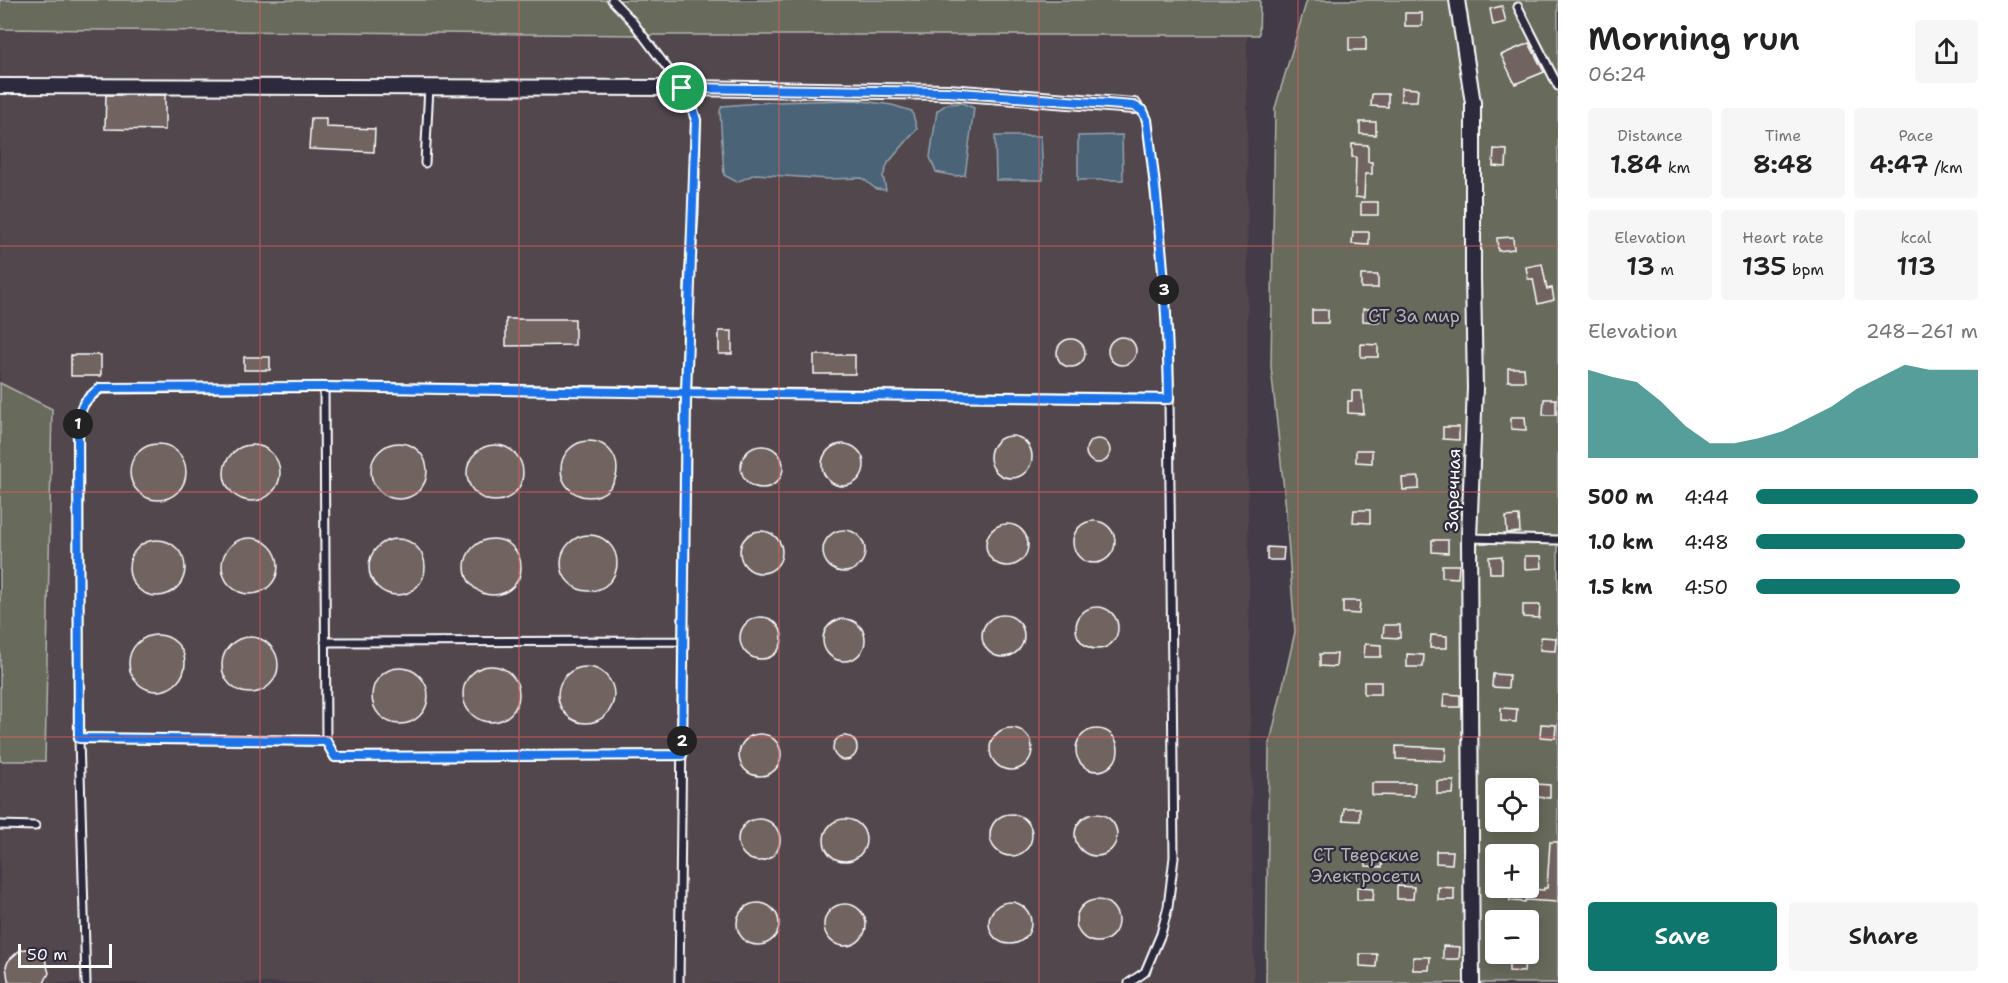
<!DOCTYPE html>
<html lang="en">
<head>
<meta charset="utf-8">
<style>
  :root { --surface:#fff; --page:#f6f6f6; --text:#222; --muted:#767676; --accent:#0f766e }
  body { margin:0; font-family:"Shantell Sans",sans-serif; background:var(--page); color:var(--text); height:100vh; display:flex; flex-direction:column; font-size:22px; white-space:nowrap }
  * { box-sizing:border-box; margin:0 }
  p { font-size:20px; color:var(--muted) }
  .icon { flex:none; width:33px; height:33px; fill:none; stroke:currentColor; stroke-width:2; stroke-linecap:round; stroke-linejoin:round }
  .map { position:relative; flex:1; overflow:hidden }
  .sheet { display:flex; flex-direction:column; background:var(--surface); width:450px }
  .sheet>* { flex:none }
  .controls { position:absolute; left:1485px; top:778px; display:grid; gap:12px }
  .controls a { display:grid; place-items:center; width:54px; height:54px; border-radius:6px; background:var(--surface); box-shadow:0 3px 15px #0003; font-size:30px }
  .scale { position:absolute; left:18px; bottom:15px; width:94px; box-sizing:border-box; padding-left:6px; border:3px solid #fff; border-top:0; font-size:16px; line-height:21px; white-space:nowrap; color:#fff; -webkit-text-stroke:4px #2f2a3d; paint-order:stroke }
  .pin { position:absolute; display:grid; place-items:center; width:51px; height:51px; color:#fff; margin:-26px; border:3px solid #fff; border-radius:50%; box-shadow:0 2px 6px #0007 }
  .km { position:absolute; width:30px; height:30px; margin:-15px; border-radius:50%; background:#222; color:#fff; font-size:16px; line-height:30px; text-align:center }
  .round { display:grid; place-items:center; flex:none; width:63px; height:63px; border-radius:6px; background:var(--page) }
  .head { display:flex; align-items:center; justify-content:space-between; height:102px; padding:0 30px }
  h1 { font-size:33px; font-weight:600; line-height:45px }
  .figures { display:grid; grid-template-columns:repeat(3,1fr); gap:9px; height:102px; padding:6px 30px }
  .figures div { display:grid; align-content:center; border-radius:6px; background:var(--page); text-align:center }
  .figures b { font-size:26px; font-weight:600 }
  .figures small { font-size:16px; font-weight:400 }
  .figures p { font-size:16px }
  .chart { height:168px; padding:12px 30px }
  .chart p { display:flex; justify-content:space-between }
  .chart svg { width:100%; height:108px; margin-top:6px; fill:var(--accent); opacity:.7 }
  .primary-button { display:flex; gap:12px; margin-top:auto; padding:12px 30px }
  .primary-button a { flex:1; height:69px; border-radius:6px; background:var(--accent); color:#fff; font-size:24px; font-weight:600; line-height:69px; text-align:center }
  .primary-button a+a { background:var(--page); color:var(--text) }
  ul { padding:0 30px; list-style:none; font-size:20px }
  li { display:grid; grid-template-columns:96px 72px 1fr; align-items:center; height:45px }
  li i { height:15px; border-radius:8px; background:var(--accent) }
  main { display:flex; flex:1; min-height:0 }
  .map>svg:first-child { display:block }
  .built { fill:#51474e }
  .green { fill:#686b5c; stroke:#b4b5ae; stroke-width:1.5; fill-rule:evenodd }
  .water { fill:#4c6477; stroke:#94a2ad; stroke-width:1.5 }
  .building { fill:#71635f; stroke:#fff; stroke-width:1.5 }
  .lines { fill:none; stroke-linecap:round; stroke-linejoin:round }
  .service-casing { stroke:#fff; stroke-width:11 }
  .minor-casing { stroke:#fff; stroke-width:18 }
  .service { stroke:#2f2a3d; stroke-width:7 }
  .minor { stroke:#2f2a3d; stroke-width:14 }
  .route-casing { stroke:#fff; stroke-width:12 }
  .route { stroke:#1a73e8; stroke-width:8 }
  .grid { fill:none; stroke:#e05e5e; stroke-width:1.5; stroke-opacity:0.55 }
  .labels { text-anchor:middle; stroke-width:4.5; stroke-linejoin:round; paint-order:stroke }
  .park-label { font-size:18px; fill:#b4b5ae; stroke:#2f2a3d }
  .street-label { font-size:18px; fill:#fff; stroke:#2f2a3d }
</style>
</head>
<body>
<main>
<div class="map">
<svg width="1558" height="983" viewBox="0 0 1558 983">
  <rect width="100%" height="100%" fill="#433b47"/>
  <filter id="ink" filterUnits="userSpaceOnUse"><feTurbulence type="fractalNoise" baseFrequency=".0167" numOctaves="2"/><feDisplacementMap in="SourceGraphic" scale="12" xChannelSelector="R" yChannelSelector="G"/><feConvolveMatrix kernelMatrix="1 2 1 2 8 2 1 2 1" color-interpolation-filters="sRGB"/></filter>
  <g filter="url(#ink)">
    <path class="built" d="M0 29 643 35H1247L1248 510 1254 983H0Z"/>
    <path class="green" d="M0 0H1260L1259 35H643L0 29Z
      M1307 0H1558V983H1477V622L1465 623 1464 983H1266L1269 747 1295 632 1285 500 1271 367 1275 108ZM1496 789H1528V822H1496ZM1496 855H1528V888H1496ZM1496 921H1528V954H1496Z
      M0 383 52 409 45 761H0Z"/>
    <path class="water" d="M855 100 892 105 912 111 917 129 888 163 883 176 886 190 876 189 862 178 828 179 755 174 737 182 724 175 720 111 722 106 771 102Z
      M962 103 974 108 965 175 955 176 936 172 930 157 937 111 947 104Z
      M1122 135 1123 180H1078V136Z
      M995 136H1041L1043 180H996Z"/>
    <path class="building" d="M1502 6 1506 22 1493 25 1490 9Z
      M1405 13H1422V26H1405Z
      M1349 37H1366V50H1349Z
      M1529 43 1544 72 1515 84 1501 55Z
      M1401 88 1418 89 1417 101H1401Z
      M1372 94H1388V107L1371 106Z
      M106 95H165V130L105 129Z
      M311 118H326V127L375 129 374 152 309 149Z
      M1360 122H1376V135L1360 134Z
      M1352 144 1368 145V162H1372V174H1365L1364 198 1355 197 1356 157H1352Z
      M1494 149 1507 150 1506 167 1493 166Z
      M1361 202H1378V215H1361Z
      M1353 232H1369V245L1352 244Z
      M1513 237 1514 249 1498 251 1497 238Z
      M1542 264 1547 289 1552 288 1554 300 1538 304 1533 279H1528L1526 267Z
      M1361 275H1378V288H1361Z
      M1363 309H1379V322L1363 321Z
      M1312 310H1328V323H1312Z
      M506 319H575V345L506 346Z
      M719 331H732V354H719Z
      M1108 351a14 14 0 1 1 28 0a14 14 0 1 1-28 0Z
      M1057 353a14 14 0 1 1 28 0a14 14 0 1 1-28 0Z
      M1361 344 1378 345V357H1361Z
      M71 355H101V376H71Z
      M814 355H855V374H814Z
      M244 357H270V370H244Z
      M1508 368H1524L1525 381H1508Z
      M1352 391H1362L1364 414 1348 413V401H1352Z
      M1544 399H1556V415H1543Z
      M1511 417H1525L1526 430 1511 429Z
      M1443 427H1459V440L1443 439Z
      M990 457a21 21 0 1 1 42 0a21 21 0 1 1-42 0Z
      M1086 451a12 12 0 1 1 24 0a12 12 0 1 1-24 0Z
      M561 469a28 28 0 1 1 56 0a28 28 0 1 1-56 0Z
      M371 471a28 28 0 1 1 56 0a28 28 0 1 1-56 0Z
      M822 465a21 21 0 1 1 42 0a21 21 0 1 1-42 0Z
      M130 472a28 28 0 1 1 56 0a28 28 0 1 1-56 0Z
      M224 473a28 28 0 1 1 56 0a28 28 0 1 1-56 0Z
      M467 473a28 28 0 1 1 56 0a28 28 0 1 1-56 0Z
      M741 467a21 21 0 1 1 42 0a21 21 0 1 1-42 0Z
      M1356 450H1372V463L1356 462Z
      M1419 477V489L1403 490 1402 478Z
      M1354 510H1370V523L1353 522Z
      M1519 516 1520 532 1507 533 1506 517Z
      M1073 542a21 21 0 1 1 42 0a21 21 0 1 1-42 0Z
      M986 545a21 21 0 1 1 42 0a21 21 0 1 1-42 0Z
      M823 551a21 21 0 1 1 42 0a21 21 0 1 1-42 0Z
      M740 552a21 21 0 1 1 42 0a21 21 0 1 1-42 0Z
      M561 563a28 28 0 1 1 56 0a28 28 0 1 1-56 0Z
      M222 566a28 28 0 1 1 56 0a28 28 0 1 1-56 0Z
      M465 567a28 28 0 1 1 56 0a28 28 0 1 1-56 0Z
      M369 567a28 28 0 1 1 56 0a28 28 0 1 1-56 0Z
      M1432 540H1448V553L1432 552Z
      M129 568a28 28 0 1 1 56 0a28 28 0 1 1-56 0Z
      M1267 547 1284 548 1283 560H1267Z
      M1502 556V573H1490L1489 557Z
      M1525 556H1541L1542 568 1525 569Z
      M1442 565H1459L1458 578 1442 577Z
      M1343 601H1360L1359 614 1343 613Z
      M1523 605H1540L1539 618 1523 617Z
      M1076 628a21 21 0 1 1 42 0a21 21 0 1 1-42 0Z
      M982 636a21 21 0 1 1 42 0a21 21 0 1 1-42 0Z
      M740 638a21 21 0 1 1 42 0a21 21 0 1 1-42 0Z
      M823 640a21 21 0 1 1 42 0a21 21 0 1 1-42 0Z
      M1384 625H1400V638L1383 637Z
      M1431 635 1447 636V648H1430Z
      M129 663a28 28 0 1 1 56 0a28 28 0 1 1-56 0Z
      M1541 637 1556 638 1555 651 1540 650Z
      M222 665a28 28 0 1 1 56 0a28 28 0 1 1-56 0Z
      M1365 644 1381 645V657H1364Z
      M1320 654H1337L1336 667 1320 666Z
      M1407 654 1424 655 1423 667H1407Z
      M463 694a28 28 0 1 1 56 0a28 28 0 1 1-56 0Z
      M558 695a28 28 0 1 1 56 0a28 28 0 1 1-56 0Z
      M372 696a28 28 0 1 1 56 0a28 28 0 1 1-56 0Z
      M1493 674 1509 675 1508 688 1492 687Z
      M1364 682H1381V694H1364Z
      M1444 694 1460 695V707H1443Z
      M1501 708 1517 709 1516 722 1501 721Z
      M1541 724 1556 725 1555 738 1540 737Z
      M990 749a21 21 0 1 1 42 0a21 21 0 1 1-42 0Z
      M1076 750a21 21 0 1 1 42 0a21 21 0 1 1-42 0Z
      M739 755a21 21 0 1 1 42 0a21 21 0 1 1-42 0Z
      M833 748a12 12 0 1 1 24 0a12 12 0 1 1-24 0Z
      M1396 746 1446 748 1445 761 1396 759Z
      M1437 781H1454L1453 794H1437Z
      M1372 783H1415L1414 796 1372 795Z
      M1535 784 1550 785V798L1534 797Z
      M1344 808H1360V821L1343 820Z
      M990 835a21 21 0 1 1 42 0a21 21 0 1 1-42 0Z
      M1075 835a21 21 0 1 1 42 0a21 21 0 1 1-42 0Z
      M738 840a21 21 0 1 1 42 0a21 21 0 1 1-42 0Z
      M824 840a21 21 0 1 1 42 0a21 21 0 1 1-42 0Z
      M1550 842H1558V902L1525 900V902L1510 901V888L1544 890V888H1547Z
      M1436 851H1453L1452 864 1436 863Z
      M1366 854H1383L1382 867 1366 866Z
      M1397 886 1414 887 1413 899H1397Z
      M1357 887 1374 888 1373 900H1357Z
      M1438 887 1454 888V900H1438Z
      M1076 921a21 21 0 1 1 42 0a21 21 0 1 1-42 0Z
      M989 923a21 21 0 1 1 42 0a21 21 0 1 1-42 0Z
      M737 924a21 21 0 1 1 42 0a21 21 0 1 1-42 0Z
      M824 925a21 21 0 1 1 42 0a21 21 0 1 1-42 0Z
      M1443 946 1460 947 1459 959H1443Z
      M26 949 40 953 45 959 49 973 44 983H10L8 980 6 966 9 960 19 951Z
      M1360 954H1377L1376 967 1360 966Z
      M1413 957H1430L1429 970H1413Z
      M1509 958 1525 959 1524 972 1509 971Z"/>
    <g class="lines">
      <g class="service-casing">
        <path id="service" d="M612 0 632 21 689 97 696 120 694 211 689 284 686 393 679 983
          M1518 7 1558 86
          M1134 106 1143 111 1147 120C1159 212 1168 306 1169 399
          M425 163 429 87
          M324 387 326 741
          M1469 538 1558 540
          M325 642 683 641
          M79 738 86 983
          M682 755 335 757 326 741 79 738 78 426C80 405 84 401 100 389L324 387 1169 399 1174 857 1168 907 1161 934 1145 972 1129 983
          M0 825 35 826"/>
      </g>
      <g class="minor-casing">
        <path id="minor" d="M1457 0 1473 103V278L1475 388 1469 538 1472 983
          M0 86 682 88 948 92 1134 106"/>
      </g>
      <use href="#service" class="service"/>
      <use href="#minor" class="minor"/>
    </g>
  </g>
  <g class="lines" filter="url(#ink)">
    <g class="route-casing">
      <path id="route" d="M682 88 689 97 696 120 686 393 324 387 100 388C84 401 80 405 78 426L79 738 326 741 335 757 682 755 686 393 1169 399C1168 306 1159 212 1147 120L1143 111 1134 106 948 92 682 88"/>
    </g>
    <use href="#route" class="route"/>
  </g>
  <path class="grid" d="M260 0V983M519 0V983M779 0V983M1039 0V983M1298 0V983M0 246H1558M0 492H1558M0 737H1558"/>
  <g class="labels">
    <g class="park-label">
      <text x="1414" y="322">СТ За мир</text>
      <text x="1366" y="861">СТ Тверские<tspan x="1366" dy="21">Электросети</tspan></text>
    </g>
    <g class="street-label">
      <text transform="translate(1453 490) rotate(-88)" y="6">Заречная</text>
    </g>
  </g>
</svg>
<div class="controls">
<a><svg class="icon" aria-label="locate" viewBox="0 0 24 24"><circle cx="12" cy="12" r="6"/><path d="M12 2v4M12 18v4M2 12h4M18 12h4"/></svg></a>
<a>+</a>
<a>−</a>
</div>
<div class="scale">50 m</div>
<div class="pin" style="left:682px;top:88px;background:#1e9e55"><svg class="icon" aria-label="arrive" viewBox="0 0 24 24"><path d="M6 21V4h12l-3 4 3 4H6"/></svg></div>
<b class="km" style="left:78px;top:424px">1</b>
<b class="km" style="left:682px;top:741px">2</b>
<b class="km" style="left:1164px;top:290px">3</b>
</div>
<section class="sheet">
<div class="head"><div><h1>Morning run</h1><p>06:24</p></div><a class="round"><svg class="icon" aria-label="share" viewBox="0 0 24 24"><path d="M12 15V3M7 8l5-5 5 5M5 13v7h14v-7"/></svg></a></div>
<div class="figures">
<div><p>Distance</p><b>1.84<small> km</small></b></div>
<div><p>Time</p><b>8:48</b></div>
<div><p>Pace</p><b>4:47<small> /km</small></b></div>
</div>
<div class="figures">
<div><p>Elevation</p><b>13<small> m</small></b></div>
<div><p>Heart rate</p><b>135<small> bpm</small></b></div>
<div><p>kcal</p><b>113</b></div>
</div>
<div class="chart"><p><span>Elevation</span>248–261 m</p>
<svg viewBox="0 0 160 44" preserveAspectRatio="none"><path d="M0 44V8L10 11L20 13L30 21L40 31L50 38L60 38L70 36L80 33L90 28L100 23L110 16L120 11L130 6L140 8L150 8L160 8V44z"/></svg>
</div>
<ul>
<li><b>500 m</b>4:44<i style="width:100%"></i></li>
<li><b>1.0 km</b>4:48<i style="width:94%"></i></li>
<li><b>1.5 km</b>4:50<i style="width:92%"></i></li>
</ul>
<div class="primary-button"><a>Save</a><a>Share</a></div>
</section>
</main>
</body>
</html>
